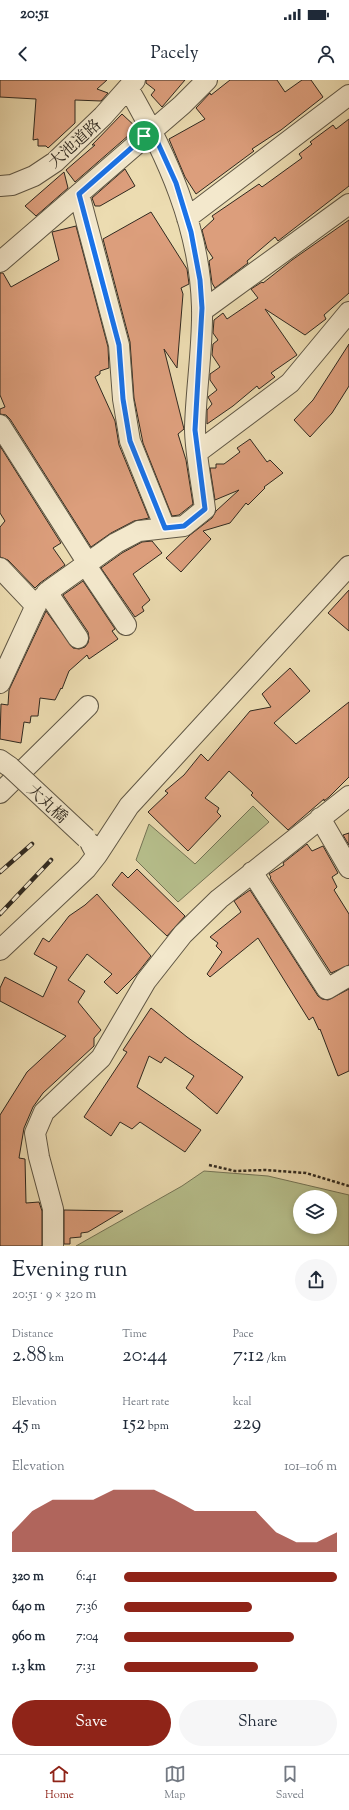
<!DOCTYPE html>
<html lang="en">
<head>
<meta charset="utf-8">
<style>
  :root { --surface:#fff; --page:#f6f6f7; --text:#1f2937; --muted:#747a83; --line:#e0e1e3; --accent:#8f2418 }
  body { margin:0; font-family:"Sorts Mill Goudy","Noto Serif JP",serif; background:var(--page); color:var(--text); height:100vh; display:flex; flex-direction:column; font-size:15px; white-space:nowrap }
  * { box-sizing:border-box; margin:0 }
  p { font-size:13px; color:var(--muted) }
  .icon { flex:none; width:22px; height:22px; fill:none; stroke:currentColor; stroke-width:2; stroke-linecap:round; stroke-linejoin:round }
  .map { position:relative; height:1166px; overflow:hidden }
  .details { display:flex; flex-direction:column; background:var(--surface); flex:1 }
  .details>* { flex:none }
  .tools { position:absolute; left:293px; top:1110px; display:grid; gap:8px }
  .tools a { display:grid; place-items:center; width:44px; height:44px; border-radius:50%; background:var(--surface); box-shadow:0 2px 6px #0003; font-size:20px }
  .pin { position:absolute; display:grid; place-items:center; width:34px; height:34px; color:#fff; margin:-17px; border:2px solid #fff; border-radius:50%; box-shadow:0 1px 4px #0007 }
  .round { display:grid; place-items:center; flex:none; width:42px; height:42px; border-radius:21px; background:var(--page) }
  .overview { display:flex; align-items:center; justify-content:space-between; height:68px; padding:0 12px }
  h1 { font-size:22px; font-weight:600; line-height:30px }
  .stats { display:grid; grid-template-columns:repeat(3,1fr); gap:6px; height:68px; padding:4px 12px }
  .stats div { display:grid; align-content:center }
  .stats b { font-size:20px; font-weight:600 }
  .stats small { font-size:11px; font-weight:400 }
  .stats p { font-size:11px }
  .chart { height:112px; padding:8px 12px }
  .chart p { display:flex; justify-content:space-between }
  .chart svg { width:100%; height:72px; margin-top:4px; fill:var(--accent); opacity:.7 }
  .action { display:flex; gap:8px; margin-top:auto; padding:8px 12px }
  .action a { flex:1; height:46px; border-radius:24px; background:var(--accent); color:#fff; font-size:16px; font-weight:600; line-height:46px; text-align:center }
  .action a+a { background:var(--page); color:var(--text) }
  ul { padding:0 12px; list-style:none; font-size:13px }
  li { display:grid; grid-template-columns:64px 48px 1fr; align-items:center; height:30px }
  li i { height:10px; border-radius:5px; background:var(--accent) }
  .status { display:flex; justify-content:space-between; align-items:center; height:28px; padding:0 20px; background:var(--surface); direction:ltr }
  .status svg { height:11px; fill:currentColor }
  header { display:flex; justify-content:space-between; align-items:center; height:52px; padding:0 12px; background:var(--surface); font-size:18px; font-weight:600 }
  .dock { display:flex; justify-content:space-around; align-items:center; height:56px; border-top:1px solid var(--line); background:var(--surface); font-size:11px; color:var(--muted) }
  .dock a { display:grid; justify-items:center; gap:2px }
  .dock .current { color:var(--accent) }
  .map>svg:first-child { display:block }
  .green { fill:#b7c08d; stroke:#747456; fill-rule:evenodd }
  .building { fill:#dc9e7c; stroke:#30291f }
  .lines { fill:none; stroke-linecap:round; stroke-linejoin:round }
  .minor-casing { stroke:#5f5644; stroke-width:22 }
  .path { stroke:#30291f; stroke-width:2.5; stroke-dasharray:3 2; stroke-linecap:butt }
  .minor { stroke:#f3e8cc; stroke-width:20 }
  .rail-casing { stroke:#30291f; stroke-width:4.5 }
  .rail { stroke:#f3e8cc; stroke-width:3; stroke-dasharray:9; stroke-linecap:butt }
  .minor-bridge-casing { stroke:#5f5644; stroke-width:22; stroke-linecap:butt }
  .minor-bridge { stroke:#f3e8cc; stroke-width:20 }
  .route-casing { stroke:#fff; stroke-width:8 }
  .route { stroke:#1a73e8; stroke-width:5 }
  .labels { text-anchor:middle; stroke-width:3; stroke-linejoin:round; paint-order:stroke }
  .street-label { font-size:16px; fill:#30291f; stroke:#f3e8cc }
</style>
</head>
<body>
<div class="status"><b>20:51</b><svg viewBox="0 0 49 12"><path d="M0 12V9h3v3zM5 12V6h3v6zM10 12V3h3v9zM15 12V0h3v12zM26 1h20v11H26zM47 4h2v5h-2z"/></svg></div>
<header><svg class="icon" aria-label="back" viewBox="0 0 24 24"><path d="M15 5l-7 7 7 7"/></svg>Pacely<svg class="icon" aria-label="person" viewBox="0 0 24 24"><circle cx="12" cy="8" r="4"/><path d="M4 21q1-7 8-7t8 7"/></svg></header>
<div class="map">
<svg width="349" height="1166" viewBox="0 0 349 1166">
  <rect width="100%" height="100%" fill="#ecdcb1"/>
  <filter id="stains"><feTurbulence type="fractalNoise" baseFrequency=".005" numOctaves="4"/><feColorMatrix values="0 0 0 0 .2 0 0 0 0 .09 0 0 0 0 .02 0 0 0 .5 -.17"/></filter>
  <radialGradient id="worn" r=".72"><stop offset=".6" stop-color="#630" stop-opacity="0"/><stop offset="1" stop-color="#630" stop-opacity=".3"/></radialGradient>
  <path class="green" d="M253 726 269 742 178 822 136 780 149 744 195 784Z
    M204 1091 268 1096 349 1115V1166H76L182 1106ZM300 1117H330V1147H300Z"/>
  <path class="building" d="M0 0H107L97 9 108 13 101 21 75 20V43L48 68 46 66H38V59L33 60 36 19 0 17Z
    M146 0H185L162 27 151 15 155 10 146 3Z
    M230 0H277L285 12 302 0H311L323 17 281 50 252 69 254 71 196 114 185 97 169 59 205 39 196 28 210 13 211 15Z
    M122 34 137 48 75 102 66 90 95 65H92Z
    M349 39V106L278 161 275 157 247 181 248 183 215 208 212 203 209 181 213 178 207 169 202 150 214 139 212 136 259 104 262 107 302 78 299 74 312 64 310 62 333 45 336 49Z
    M125 89 135 106 100 126H95L92 118Z
    M64 92 68 108 36 136 25 126Z
    M151 132 187 189 189 204 181 208 183 214 177 288 164 269 184 349 178 354 186 380 193 424 179 435 172 436 143 363 134 318 130 262 103 159Z
    M349 140V213L324 235 326 239 305 255 265 229 297 275 271 293 275 297 259 309 257 306 233 326 207 344V330L212 324 208 317 217 310 210 300V294L220 287 212 275 213 264 218 260 213 253 214 240 223 233 227 239 258 218 251 209 262 202 263 203 292 180Z
    M76 146 108 267 109 288 100 291V294L95 297 115 341 119 365 149 438 134 441 111 453 91 467 10 339 6 335 0 334V329L5 327 0 315V193H3L11 207 59 180 52 152Z
    M349 264V306L332 333 310 357 294 340 313 320Z
    M250 359 267 382 270 380 283 393 264 407 265 408 248 425 246 423 230 443 203 451 211 459 181 492 166 478 190 455 212 438 216 431 239 410 215 420 210 388H216V384H224L240 372 237 368Z
    M0 366 61 463 53 468 65 485 40 503 35 508 8 480 0 477V447L5 441 0 433Z
    M152 461 162 473 133 494 150 520 142 527 144 531 135 537 101 488 122 473 142 462Z
    M83 501 115 549 112 551 118 559 89 579 87 575 69 591 62 609 61 608 55 620 40 618 38 636H31L30 643 24 642 21 663 0 659 1 624 8 625 9 610 46 531 73 568 79 569 85 567 88 563 89 558 88 552 63 515Z
    M349 510V551L328 533Z
    M290 588 310 611 274 643 296 664 349 622V697L329 717 324 721V719L288 750 251 715 253 713 229 691 205 718 219 728 217 732 221 736 188 771 148 732 168 713 165 711 184 695 201 674 208 681 250 631 271 627 262 614Z
    M349 753V765L343 755Z
    M307 764 312 771 323 766 338 793 332 797 337 807 334 810 349 834V885L331 893 270 798 271 797 269 794 284 785 283 783Z
    M137 789 185 836 167 856 112 805 122 792 128 798Z
    M250 810 318 916 322 919 328 920 349 909V991L338 996 320 949 319 950 313 937 309 940 258 858 210 897 207 894 222 872 216 866 218 863 210 857 241 832 234 821Z
    M97 814 151 876 136 895 117 914 104 902 112 894 87 874 68 900 85 911 78 922 101 950 94 958V966L43 1013 33 1027 24 1048 19 1078 25 1079 26 1123 39 1122 42 1131V1166H0V1035L27 992 66 956 0 921V908L5 897 43 917 57 887 34 874 43 858 49 862 69 836 85 825Z
    M151 928 187 957 243 997 217 1034 186 1008 194 996 165 977 161 983 149 976 137 1007 201 1050 185 1072 140 1042 132 1049 120 1042 111 1056 84 1037 127 972 123 970Z
    M64 1130 123 1131 88 1152 81 1153V1157L70 1158V1164H64Z"/>
  <g class="lines">
    <g class="minor-casing">
      <path id="minor" d="M0 106 12 105 34 96 55 82 103 36 135 0
        M79 114 119 265 123 319 130 361 165 448
        M187 138 349 15
        M0 182 182 25 207 0
        M202 231 349 124
        M0 345 87 482
        M198 372 290 303 349 232
        M85 484 126 545
        M0 488 36 526
        M47 512 78 558
        M0 603 37 523 50 510 116 463 139 451 184 446 205 429C202 405 195 372 195 348 196 308 203 267 202 227 200 148 167 75 128 8
        M0 680 10 687
        M0 713 88 626
        M320 738 349 788
        M97 775 129 726 349 486
        M252 792 327 909 349 896
        M0 870 86 789 97 775 91 764
        M53 1166V1129L39 1077 35 1053 44 1032 101 978 146 901 183 854 219 819 349 716"/>
    </g>
    <path class="path" d="M209 1085 235 1091 266 1090 306 1093 349 1106"/>
    <use href="#minor" class="minor"/>
    <g class="rail-casing">
      <path id="rail" d="M0 792 32 764
        M0 834 51 780"/>
    </g>
    <use href="#rail" class="rail"/>
    <g class="minor-bridge-casing">
      <path id="minor-bridge" d="M10 687 86 758"/>
    </g>
    <use href="#minor-bridge" class="minor-bridge"/>
  </g>
  <g class="lines">
    <g class="route-casing">
      <path id="route" d="M152 50 176 103 191 152 200 200 202 228 195 350 205 429 184 446 165 448 130 361 123 319 119 265 79 114Z"/>
    </g>
    <use href="#route" class="route"/>
  </g>
  <g class="labels">
    <g class="street-label">
      <text transform="translate(74 63) rotate(-42)" y="6">大池道路</text>
      <text transform="translate(48 723) rotate(43)" y="6">大丸橋</text>
    </g>
  </g>
  <rect width="100%" height="100%" filter="url(#stains)"/>
  <rect width="100%" height="100%" fill="url(#worn)"/>
</svg>
<div class="tools">
<a><svg class="icon" aria-label="layers" viewBox="0 0 24 24"><path d="M12 4l9 5-9 5-9-5zM3 14l9 5 9-5"/></svg></a>
</div>
<div class="pin" style="left:144px;top:56px;background:#1e9e55"><svg class="icon" aria-label="arrive" viewBox="0 0 24 24"><path d="M6 21V4h12l-3 4 3 4H6"/></svg></div>
</div>
<section class="details">
<div class="overview"><div><h1>Evening run</h1><p>20:51 · 9 × 320 m</p></div><a class="round"><svg class="icon" aria-label="share" viewBox="0 0 24 24"><path d="M12 15V3M7 8l5-5 5 5M5 13v7h14v-7"/></svg></a></div>
<div class="stats">
<div><p>Distance</p><b>2.88<small> km</small></b></div>
<div><p>Time</p><b>20:44</b></div>
<div><p>Pace</p><b>7:12<small> /km</small></b></div>
</div>
<div class="stats">
<div><p>Elevation</p><b>45<small> m</small></b></div>
<div><p>Heart rate</p><b>152<small> bpm</small></b></div>
<div><p>kcal</p><b>229</b></div>
</div>
<div class="chart"><p><span>Elevation</span>101–106 m</p>
<svg viewBox="0 0 160 44" preserveAspectRatio="none"><path d="M0 44V32L10 19L20 12L30 12L40 12L50 6L60 6L70 6L80 12L90 19L100 19L110 19L120 19L130 32L140 38L150 38L160 32V44z"/></svg>
</div>
<ul>
<li><b>320 m</b>6:41<i style="width:100%"></i></li>
<li><b>640 m</b>7:36<i style="width:60%"></i></li>
<li><b>960 m</b>7:04<i style="width:80%"></i></li>
<li><b>1.3 km</b>7:31<i style="width:63%"></i></li>
</ul>
<div class="action"><a>Save</a><a>Share</a></div>
</section>
<nav class="dock">
<a class="current"><svg class="icon" aria-label="home" viewBox="0 0 24 24"><path d="M3 11l9-7 9 7M6 9v11h12V9"/></svg>Home</a>
<a><svg class="icon" aria-label="map" viewBox="0 0 24 24"><path d="M3 6l6-2 6 2 6-2v14l-6 2-6-2-6 2zM9 4v14M15 6v14"/></svg>Map</a>
<a><svg class="icon" aria-label="saved" viewBox="0 0 24 24"><path d="M7 4h10v16l-5-4-5 4z"/></svg>Saved</a>
</nav>
</body>
</html>
